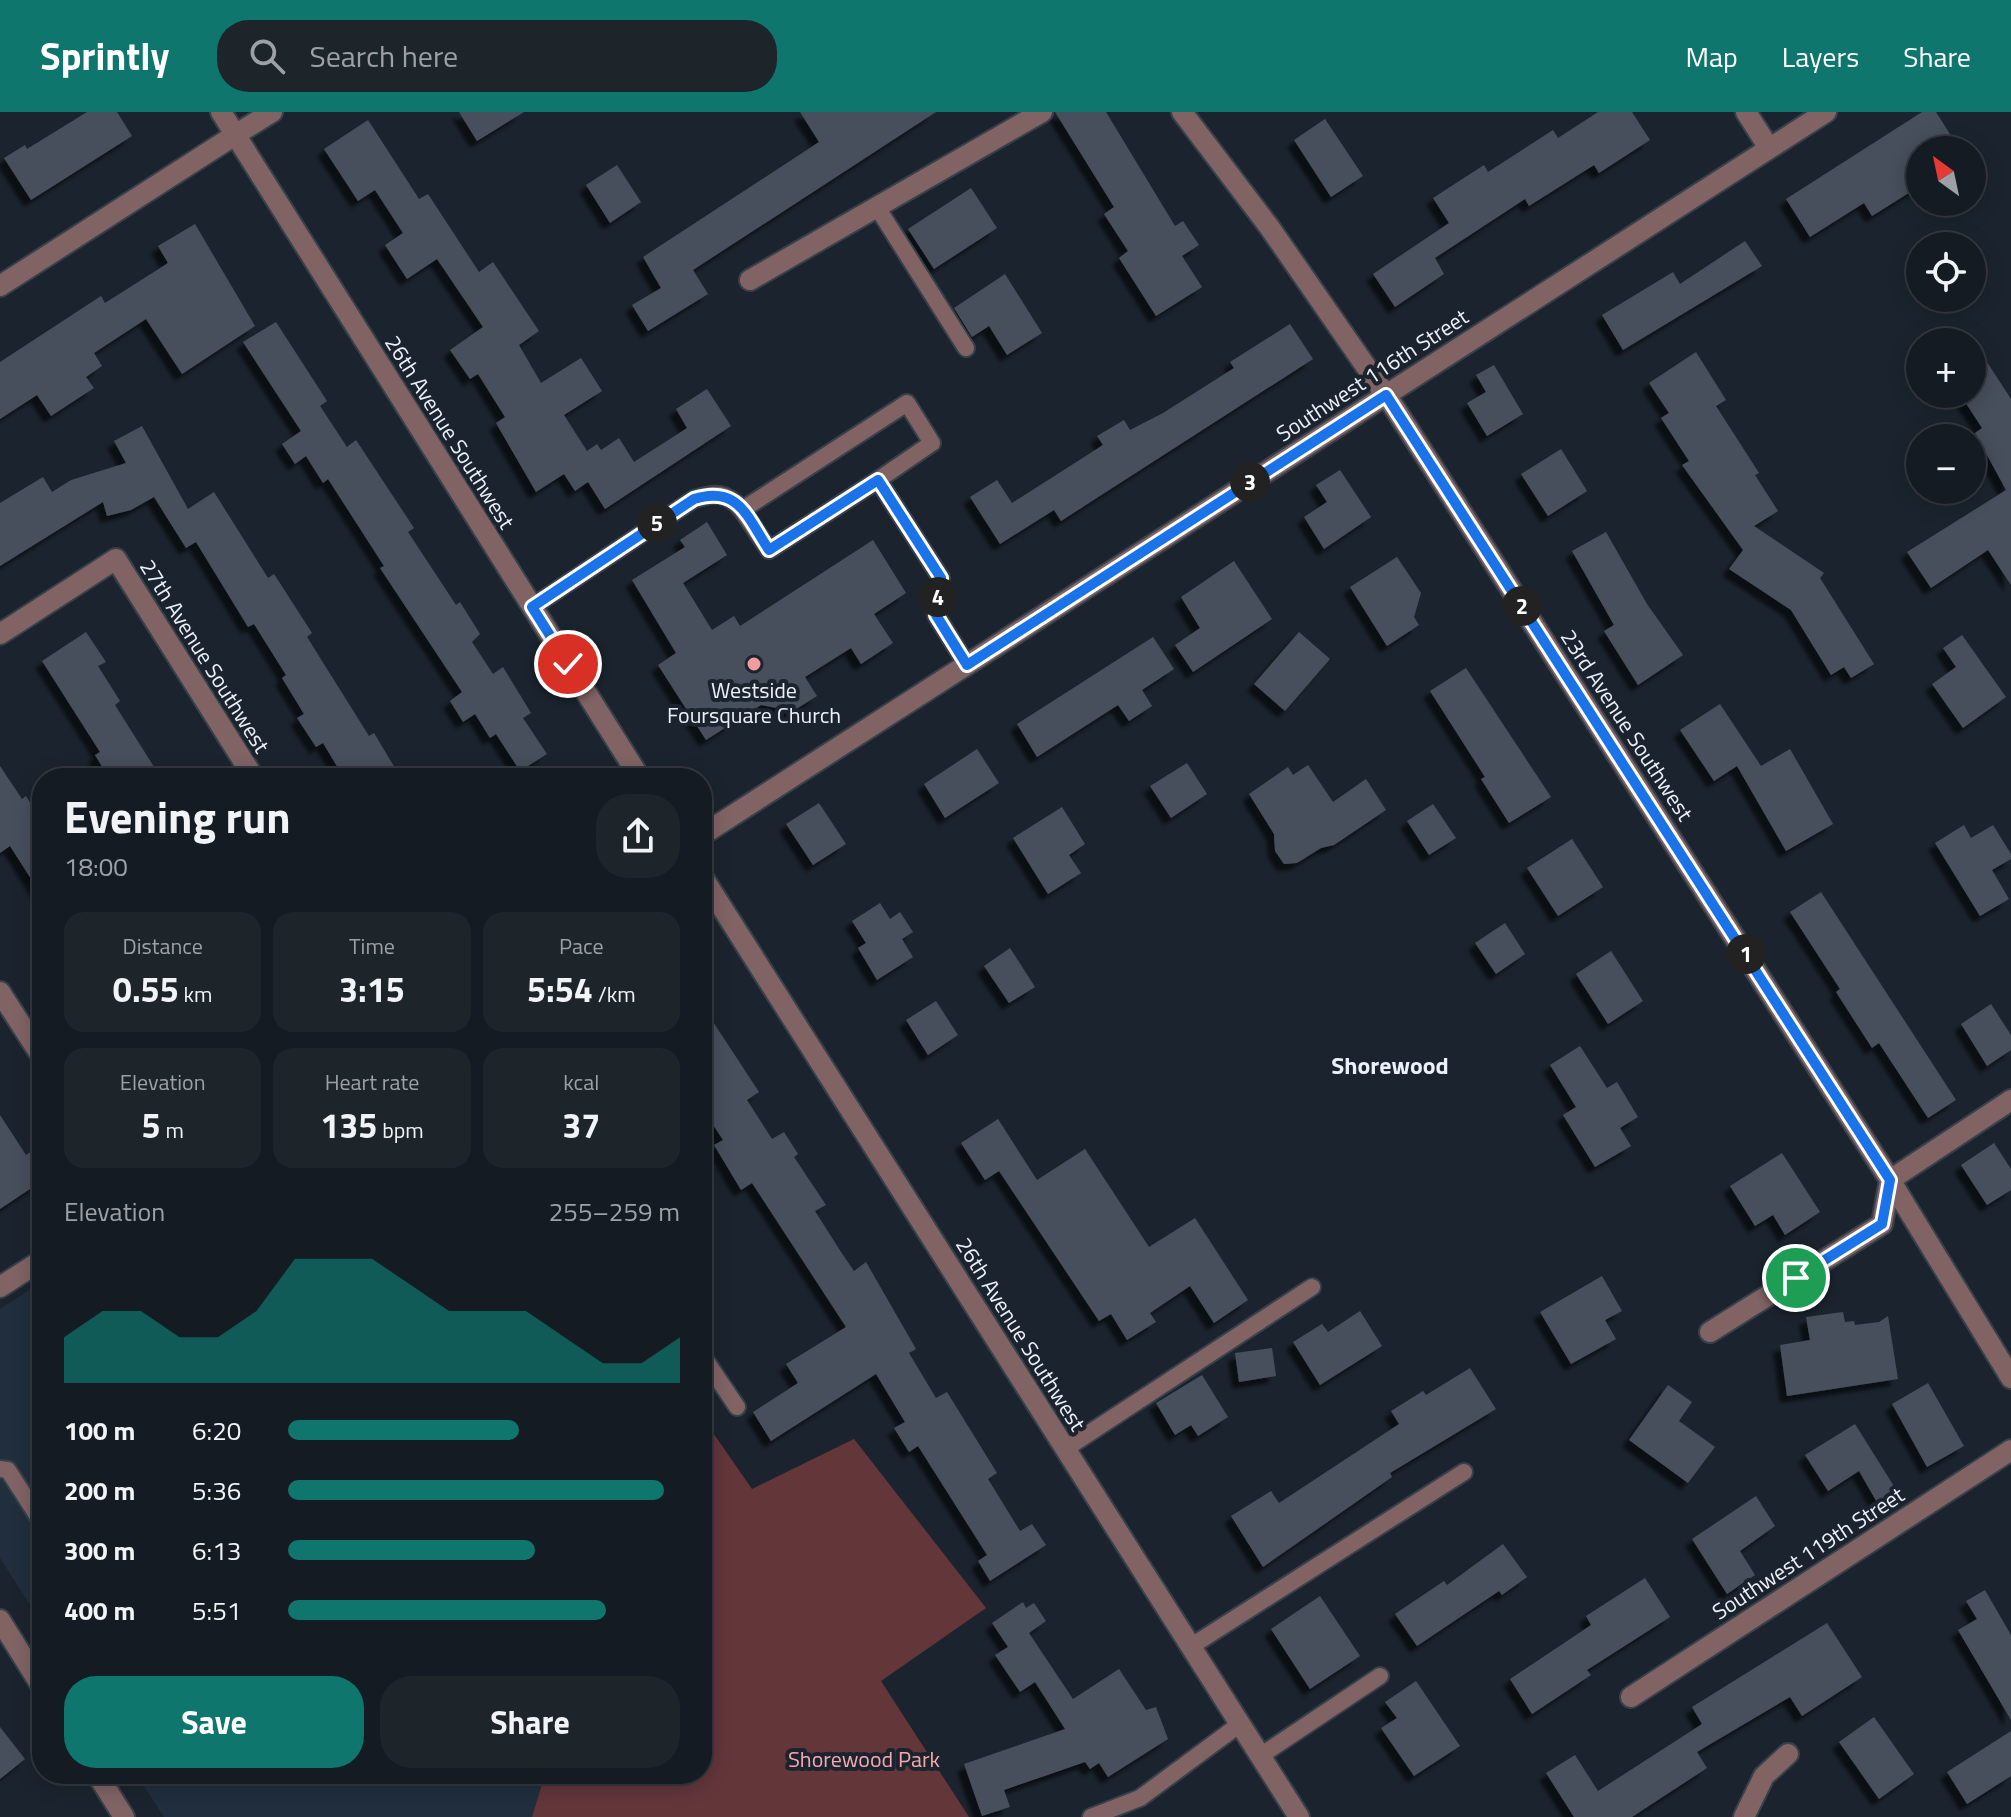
<!DOCTYPE html>
<html lang="en">
<head>
<meta charset="utf-8">
<style>
  :root { --surface:#141b22; --page:#1d242a; --text:#f1f3f6; --muted:#9da1a5; --line:#333940; --accent:#0f766e }
  body { margin:0; font-family:"Titillium Web",sans-serif; background:var(--page); color:var(--text); height:100vh; display:flex; flex-direction:column; font-size:30px; white-space:nowrap }
  * { box-sizing:border-box; margin:0 }
  p { font-size:26px; color:var(--muted) }
  .icon { flex:none; width:44px; height:44px; fill:none; stroke:currentColor; stroke-width:2; stroke-linecap:round; stroke-linejoin:round }
  .map { position:relative; flex:1; overflow:hidden }
  .details { position:absolute; left:32px; top:656px; width:680px; height:1016px; display:flex; flex-direction:column; background:var(--surface); border-radius:32px; box-shadow:0 4px 20px #0003,0 0 0 2px var(--line) }
  .details>* { flex:none }
  .needle { width:52px; rotate:327deg }
  .fabs { position:absolute; left:1906px; top:24px; display:grid; gap:16px }
  .fabs a { display:grid; place-items:center; width:80px; height:80px; border-radius:50%; background:var(--surface); box-shadow:0 4px 20px #0003,0 0 0 2px var(--line); font-size:40px }
  .pin { position:absolute; display:grid; place-items:center; width:68px; height:68px; color:#fff; margin:-34px; border:4px solid #fff; border-radius:50%; box-shadow:0 2px 8px #0007 }
  .km { position:absolute; width:40px; height:40px; margin:-20px; border-radius:50%; background:#222; color:#fff; font-size:22px; line-height:40px; text-align:center }
  .round { display:grid; place-items:center; flex:none; width:84px; height:84px; border-radius:32px; background:var(--page) }
  .overview { display:flex; align-items:center; justify-content:space-between; height:136px; padding:0 32px }
  h1 { font-size:44px; font-weight:700; line-height:60px }
  .stats { display:grid; grid-template-columns:repeat(3,1fr); gap:12px; height:136px; padding:8px 32px }
  .stats div { display:grid; align-content:center; border-radius:20px; background:var(--page); text-align:center }
  .stats b { font-size:34px; font-weight:700 }
  .stats small { font-size:22px; font-weight:400 }
  .stats p { font-size:22px }
  .chart { height:224px; padding:16px 32px }
  .chart p { display:flex; justify-content:space-between }
  .chart svg { width:100%; height:144px; margin-top:8px; fill:var(--accent); opacity:.7 }
  .button { display:flex; gap:16px; margin-top:auto; padding:16px 32px }
  .button a { flex:1; height:92px; border-radius:32px; background:var(--accent); color:#fff; font-size:32px; font-weight:700; line-height:92px; text-align:center }
  .button a+a { background:var(--page); color:var(--text) }
  ul { padding:0 32px; list-style:none; font-size:26px }
  li { display:grid; grid-template-columns:128px 96px 1fr; align-items:center; height:60px }
  li i { height:20px; border-radius:10px; background:var(--accent) }
  header { display:flex; align-items:center; gap:48px; box-sizing:border-box; height:112px; padding:0 40px; background:var(--accent); color:#fff }
  header strong { font-size:38px }
  nav { display:flex; gap:44px; margin-inline-start:auto; font-size:28px }
  .search { width:560px; height:72px; background:var(--page); display:flex; align-items:center; gap:20px; box-sizing:border-box; padding:0 28px; border-radius:32px; color:var(--muted); font-size:30px }
  .map>svg:first-child { display:block }
  .built { fill:#202e3d }
  .green { fill:#63363a }
  .building { fill:#46505c; filter:url(#shadow) }
  .lines { fill:none; stroke-linecap:round; stroke-linejoin:round }
  .service-casing { stroke:#38414a; stroke-width:20 }
  .minor-casing { stroke:#38414a; stroke-width:24 }
  .tertiary-casing { stroke:#38414a; stroke-width:24 }
  .service { stroke:#816364; stroke-width:16 }
  .minor { stroke:#816364; stroke-width:20 }
  .tertiary { stroke:#816364; stroke-width:20 }
  .route-casing { stroke:#fff; stroke-width:16 }
  .route { stroke:#1a73e8; stroke-width:10 }
  .poi-dot { fill:#f49aa1; stroke:#1b242e; stroke-width:3 }
  .labels { text-anchor:middle; stroke-width:8; stroke-linejoin:round; paint-order:stroke }
  .street-label { font-size:22px; fill:#ebf1f8; stroke:#1b242e }
  .poi-label { font-size:22px; fill:#ebf1f8; stroke:#1b242e }
  .park-label { font-size:22px; fill:#f7a8ad; stroke:#1b242e }
  .neighbourhood-label { font-size:24px; font-weight:bold; fill:#ebf1f8; stroke:#1b242e }
</style>
</head>
<body>
<header>
<strong>Sprintly</strong>
<div class="search"><svg class="icon" aria-label="search" viewBox="0 0 24 24"><circle cx="10" cy="10" r="6"/><path d="M15 15l6 6"/></svg>Search here</div>
<nav><a>Map</a><a>Layers</a><a>Share</a></nav>
</header>
<div class="map">
<svg width="2011" height="1705" viewBox="0 0 2011 1705">
  <defs>
    <filter id="shadow"><feDropShadow dx="-7" dy="7" stdDeviation="2" flood-color="#0009"/></filter>
  </defs>
  <rect width="100%" height="100%" fill="#1b242e"/>
  <path class="built" d="M42 1170V1512L0 1446V1197Z
    M136 1662H545L532 1705H164Z"/>
  <path class="green" d="M702 1305 752 1377 854 1327 986 1496 881 1569 969 1705H532L545 1662H702Z"/>
  <path class="building" d="M87 0H117L132 24 31 88 4 46 25 33 27 37Z
    M459 0H524L477 29Z
    M800 0H936L693 158 708 182 648 219 632 193 661 176 643 145 819 30Z
    M1055 0H1106L1175 114 1183 109 1199 133 1182 144 1202 175 1156 204 1119 146 1128 139 1104 102 1114 95Z
    M1598 0H1632L1650 28 1599 61 1594 53 1529 94 1525 87 1435 146 1444 162 1395 195 1373 162 1449 111 1433 86 1484 53 1488 60 1553 18 1558 26Z
    M1922 0H1936L1960 38H1920V74L1872 104 1864 91 1810 125 1786 87Z
    M1325 7 1363 64 1331 85 1294 28Z
    M368 8 419 87 428 82 479 160 493 150 539 219 519 233 541 271 581 246 602 279 564 303 587 339 597 332 601 338 619 326 634 350 687 316 676 297 707 277 731 314 605 397 588 370 575 379 564 362 536 380 496 311 505 305 478 262 470 267 450 238 483 215 437 147 407 167 385 133 403 121 375 78 358 89 324 37Z
    M617 53 641 90 610 111 586 73Z
    M971 76 997 116 934 157 908 117Z
    M195 112 255 214 182 262 146 207 94 241 102 254 86 265 94 276 51 304 37 283 0 307V250L101 184 105 191 168 151 158 134Z
    M1745 129 1762 154 1623 238 1602 203 1673 160 1680 172Z
    M1005 162 1042 221 1007 243 989 214 972 225 954 196Z
    M276 210 327 289 320 294 347 335 356 328 414 416 408 420 456 493 460 490 480 522 472 530 493 562 503 555 531 601 523 606 547 642 520 659 496 622 490 626 475 602 463 610 450 589 462 580 380 456 384 454 328 367 323 371 306 344 295 352 282 332 301 319 243 230Z
    M1290 212 1313 247 1061 409 1054 398 1000 432 970 385 997 368 1012 391 1103 333 1097 324 1124 308 1130 318 1163 301 1234 256 1230 250Z
    M1972 227 2011 287V473L1988 438 1931 476 1907 440 2006 378 1975 321 1982 316 1960 282H1972Z
    M1696 240 1726 288 1716 294 1759 361 1755 363 1778 399 1754 414 1824 461 1820 466 1874 552 1851 566 1844 555 1831 563 1791 498 1729 457 1743 438 1682 353 1689 349 1661 306 1669 301 1649 271Z
    M1494 253 1523 302 1487 324 1467 291 1486 280 1476 263Z
    M142 314 188 397 214 380 268 466 274 462 312 521 307 525 369 624 374 621 401 666H344L323 631 316 635 297 606 304 602 282 566 286 563 254 512 248 515 196 430 186 436 154 385 131 398 107 404 103 390 0 454V391L43 365 52 380 71 368 126 351 114 329Z
    M1561 337 1587 379 1548 404 1521 362Z
    M1340 358 1371 405 1324 437 1304 405 1327 390 1316 373Z
    M707 410 727 443 683 471 712 518 734 504 740 514 873 428 906 481 874 502 893 531 861 552 851 536 805 565 817 584 793 599 761 593 706 628 658 553 676 541 632 468 685 435 680 428Z
    M1606 420 1647 492 1683 543 1638 573 1604 519 1614 513 1572 439Z
    M1397 445 1421 481 1414 505 1419 513 1387 534 1350 475Z
    M1234 449 1272 507 1193 560 1175 533 1200 516 1181 485Z
    M86 520 106 550 98 554 120 589 115 593 161 666H109L95 643 100 640 42 549Z
    M1299 520 1330 547 1285 599 1254 572Z
    M1962 523 2006 585 1963 616 1932 572 1956 555 1943 536Z
    M1153 525 1174 557 1142 578 1152 594 1129 609 1118 593 1037 645 1017 612Z
    M1466 556 1551 685 1509 711 1481 667 1485 665 1430 579Z
    M1720 592 1761 654 1790 637 1833 712 1786 739 1737 654 1714 669 1680 618Z
    M977 637 999 671 945 706 924 672Z
    M1187 651 1207 682 1171 706 1150 674Z
    M1308 653 1333 690 1366 667 1386 698 1334 733 1321 736 1297 751 1284 752 1275 739 1274 722 1249 682 1288 655 1293 663Z
    M0 654 22 687 26 684 42 709V784L10 734 0 741Z
    M819 691 846 732 813 753 786 712Z
    M1433 692 1456 726 1429 743 1407 709Z
    M1062 695 1085 732 1069 743 1081 761 1048 782 1013 726Z
    M1964 713 1971 726 1993 713 2011 742V747L1992 758 2009 787 1980 804 1935 731Z
    M1572 727 1603 775 1558 804 1527 756Z
    M1821 780 1956 988 1928 1006 1879 931 1872 936 1836 880 1840 877 1790 800Z
    M880 791 890 807 900 800 913 820 902 827 913 845 877 868 858 836 866 831 852 809Z
    M1505 811 1525 842 1496 862 1475 831Z
    M1010 836 1035 875 1009 891 984 854Z
    M1611 839 1643 889 1608 912 1576 862Z
    M936 889 958 923 928 943 906 908Z
    M1991 892 2011 923V938L1987 954 1961 912Z
    M702 893 759 980 747 988 772 1027 784 1020 798 1042 794 1045 826 1093 815 1099 841 1140 854 1159 866 1150 916 1237 909 1241 936 1286 947 1280 997 1361 988 1367 1020 1419 1032 1412 1046 1433 990 1469 978 1449 987 1443 918 1334 909 1340 894 1316 905 1310 876 1262 771 1329 753 1300 798 1271 786 1252 846 1215 752 1071 741 1078 714 1033 723 1028 702 996Z
    M1580 934 1607 976 1617 970 1638 1005 1620 1016 1631 1034 1595 1055 1563 1003 1576 995 1550 953Z
    M0 1003 26 1043 42 1032V1069L0 1097Z
    M998 1007 1037 1068 1085 1037 1149 1135 1195 1106 1248 1188 1214 1211 1190 1174 1150 1201 1156 1210 1127 1228 1111 1202 1099 1209 999 1059 985 1068 961 1031Z
    M1994 1031 2011 1057V1078L1987 1093 1961 1053Z
    M1782 1041 1820 1100 1785 1123 1773 1103 1755 1114 1730 1074Z
    M1602 1164 1622 1199 1605 1208 1616 1227 1571 1252 1540 1200Z
    M1360 1199 1382 1234 1320 1273 1293 1230 1322 1212 1328 1220Z
    M1843 1200 1845 1210 1854 1209 1855 1213 1879 1210 1888 1204 1898 1267 1787 1284 1780 1233 1810 1228 1806 1205Z
    M1272 1236 1276 1264 1239 1270 1235 1241Z
    M1470 1256 1496 1297 1390 1361 1392 1365 1263 1455 1231 1404 1271 1379 1279 1391 1399 1312 1391 1299 1423 1279 1426 1283Z
    M1202 1263 1228 1305 1198 1324 1191 1313 1175 1323 1156 1291Z
    M1928 1271 1964 1334 1927 1355 1892 1292Z
    M1668 1273 1692 1290 1679 1309 1715 1335 1688 1371 1629 1328Z
    M1855 1312 1902 1387 1882 1399 1859 1359 1828 1379 1805 1343Z
    M1756 1384 1775 1414 1740 1439 1755 1463 1727 1482 1692 1427Z
    M1503 1432 1527 1465 1502 1483 1499 1479 1417 1534 1395 1502 1444 1469 1447 1473Z
    M1645 1466 1670 1505 1587 1558 1591 1563 1532 1602 1510 1567 1591 1513 1586 1504Z
    M1985 1478 2011 1523V1608L1958 1518 1977 1507 1966 1489Z
    M1320 1484 1360 1544 1310 1577 1271 1517Z
    M1023 1490 1026 1496 1034 1491 1046 1509 1029 1521 1073 1587 1119 1557 1146 1598 1156 1595 1168 1627 1108 1665 1099 1651 1090 1657 1085 1650 1004 1678 1010 1695 982 1704 964 1652 1065 1617 1035 1570 1020 1580 995 1543 1008 1535 992 1511Z
    M1827 1511 1862 1565 1802 1604 1790 1585 1697 1640 1707 1656 1632 1705H1574L1546 1661 1575 1643 1598 1679 1702 1612 1692 1595Z
    M1416 1569 1460 1634 1414 1664 1381 1616 1397 1606 1385 1590Z
    M1874 1605 1914 1662 1879 1687 1839 1630Z
    M0 1615 25 1647 0 1667Z
    M2011 1619V1664L1967 1692 1947 1660Z"/>
  <g class="lines">
    <g class="service-casing">
      <path id="service" d="M877 95 966 236
        M742 398 769 438 878 368
        M532 495 694 387C716 380 727 380 742 398L907 291 932 331 878 368 941 466 936 503 967 553
        M702 1243 737 1295
        M1065 1337 1312 1175
        M0 1357 8 1358 42 1411
        M1190 1535 1464 1360
        M1260 1644 1380 1564
        M1091 1705 1140 1686 1240 1612"/>
    </g>
    <g class="minor-casing">
      <path id="minor" d="M1182 0 1270 116 1394 295 1890 1068 2011 1266
        M1746 0 1769 36
        M750 168 1042 0
        M0 174 235 23
        M0 522 116 447 254 666
        M0 880 42 945
        M1710 1220 1882 1112 1890 1068 2011 988
        M1631 1585 2011 1338
        M1744 1705 1764 1664 1788 1642"/>
    </g>
    <g class="tertiary-casing">
      <path id="tertiary" d="M221 0 640 666
        M235 23 272 0
        M702 723 1826 0
        M702 764 1299 1705
        M0 1175 42 1148
        M0 1508 42 1575
        M97 1662 124 1705"/>
    </g>
    <use href="#service" class="service"/>
    <use href="#minor" class="minor"/>
    <use href="#tertiary" class="tertiary"/>
  </g>
  <g class="lines">
    <g class="route-casing">
      <path id="route" d="M568 552 532 495 694 387C739 373 747 405 769 438L878 368 941 466 936 503 967 553 1386 283 1890 1068 1882 1112 1796 1166"/>
    </g>
    <use href="#route" class="route"/>
  </g>
  <circle class="poi-dot" cx="754" cy="552" r="8"/>
  <g class="labels">
    <g class="street-label">
      <text transform="translate(1372 263) rotate(-33)" y="8">Southwest 116th Street</text>
      <text transform="translate(450 320) rotate(58)" y="8">26th Avenue Southwest</text>
      <text transform="translate(205 544) rotate(58)" y="8">27th Avenue Southwest</text>
      <text transform="translate(1627 613) rotate(57)" y="8">23rd Avenue Southwest</text>
      <text transform="translate(1021 1222) rotate(58)" y="8">26th Avenue Southwest</text>
      <text transform="translate(1808 1441) rotate(-33)" y="8">Southwest 119th Street</text>
    </g>
    <g class="poi-label">
      <text x="754" y="586">Westside<tspan x="754" dy="25">Foursquare Church</tspan></text>
    </g>
    <g class="park-label">
      <text x="864" y="1655">Shorewood Park</text>
    </g>
    <g class="neighbourhood-label">
      <text x="1390" y="962">Shorewood</text>
    </g>
  </g>
</svg>
<div class="fabs">
<a><svg class="needle" viewBox="-14 -14 28 28"><path d="M0-13l5 13h-10z" fill="#e53935"/><path d="M0 13l5-13h-10z" fill="#9da1a5"/></svg></a>
<a><svg class="icon" aria-label="locate" viewBox="0 0 24 24"><circle cx="12" cy="12" r="6"/><path d="M12 2v4M12 18v4M2 12h4M18 12h4"/></svg></a>
<a>+</a>
<a>−</a>
</div>
<div class="pin" style="left:1796px;top:1166px;background:#1e9e55"><svg class="icon" aria-label="arrive" viewBox="0 0 24 24"><path d="M6 21V4h12l-3 4 3 4H6"/></svg></div>
<div class="pin" style="left:568px;top:552px;background:#d93025"><svg class="icon" aria-label="check" viewBox="0 0 24 24"><path d="M5 12l5 5 9-10"/></svg></div>
<b class="km" style="left:1746px;top:842px">1</b>
<b class="km" style="left:1522px;top:494px">2</b>
<b class="km" style="left:1250px;top:370px">3</b>
<b class="km" style="left:938px;top:485px">4</b>
<b class="km" style="left:657px;top:411px">5</b>
<section class="details">
<div class="overview"><div><h1>Evening run</h1><p>18:00</p></div><a class="round"><svg class="icon" aria-label="share" viewBox="0 0 24 24"><path d="M12 15V3M7 8l5-5 5 5M5 13v7h14v-7"/></svg></a></div>
<div class="stats">
<div><p>Distance</p><b>0.55<small> km</small></b></div>
<div><p>Time</p><b>3:15</b></div>
<div><p>Pace</p><b>5:54<small> /km</small></b></div>
</div>
<div class="stats">
<div><p>Elevation</p><b>5<small> m</small></b></div>
<div><p>Heart rate</p><b>135<small> bpm</small></b></div>
<div><p>kcal</p><b>37</b></div>
</div>
<div class="chart"><p><span>Elevation</span>255–259 m</p>
<svg viewBox="0 0 160 44" preserveAspectRatio="none"><path d="M0 44V30L10 22L20 22L30 30L40 30L50 22L60 6L70 6L80 6L90 14L100 22L110 22L120 22L130 30L140 38L150 38L160 30V44z"/></svg>
</div>
<ul>
<li><b>100 m</b>6:20<i style="width:59%"></i></li>
<li><b>200 m</b>5:36<i style="width:96%"></i></li>
<li><b>300 m</b>6:13<i style="width:63%"></i></li>
<li><b>400 m</b>5:51<i style="width:81%"></i></li>
</ul>
<div class="button"><a>Save</a><a>Share</a></div>
</section>
</div>
</body>
</html>
